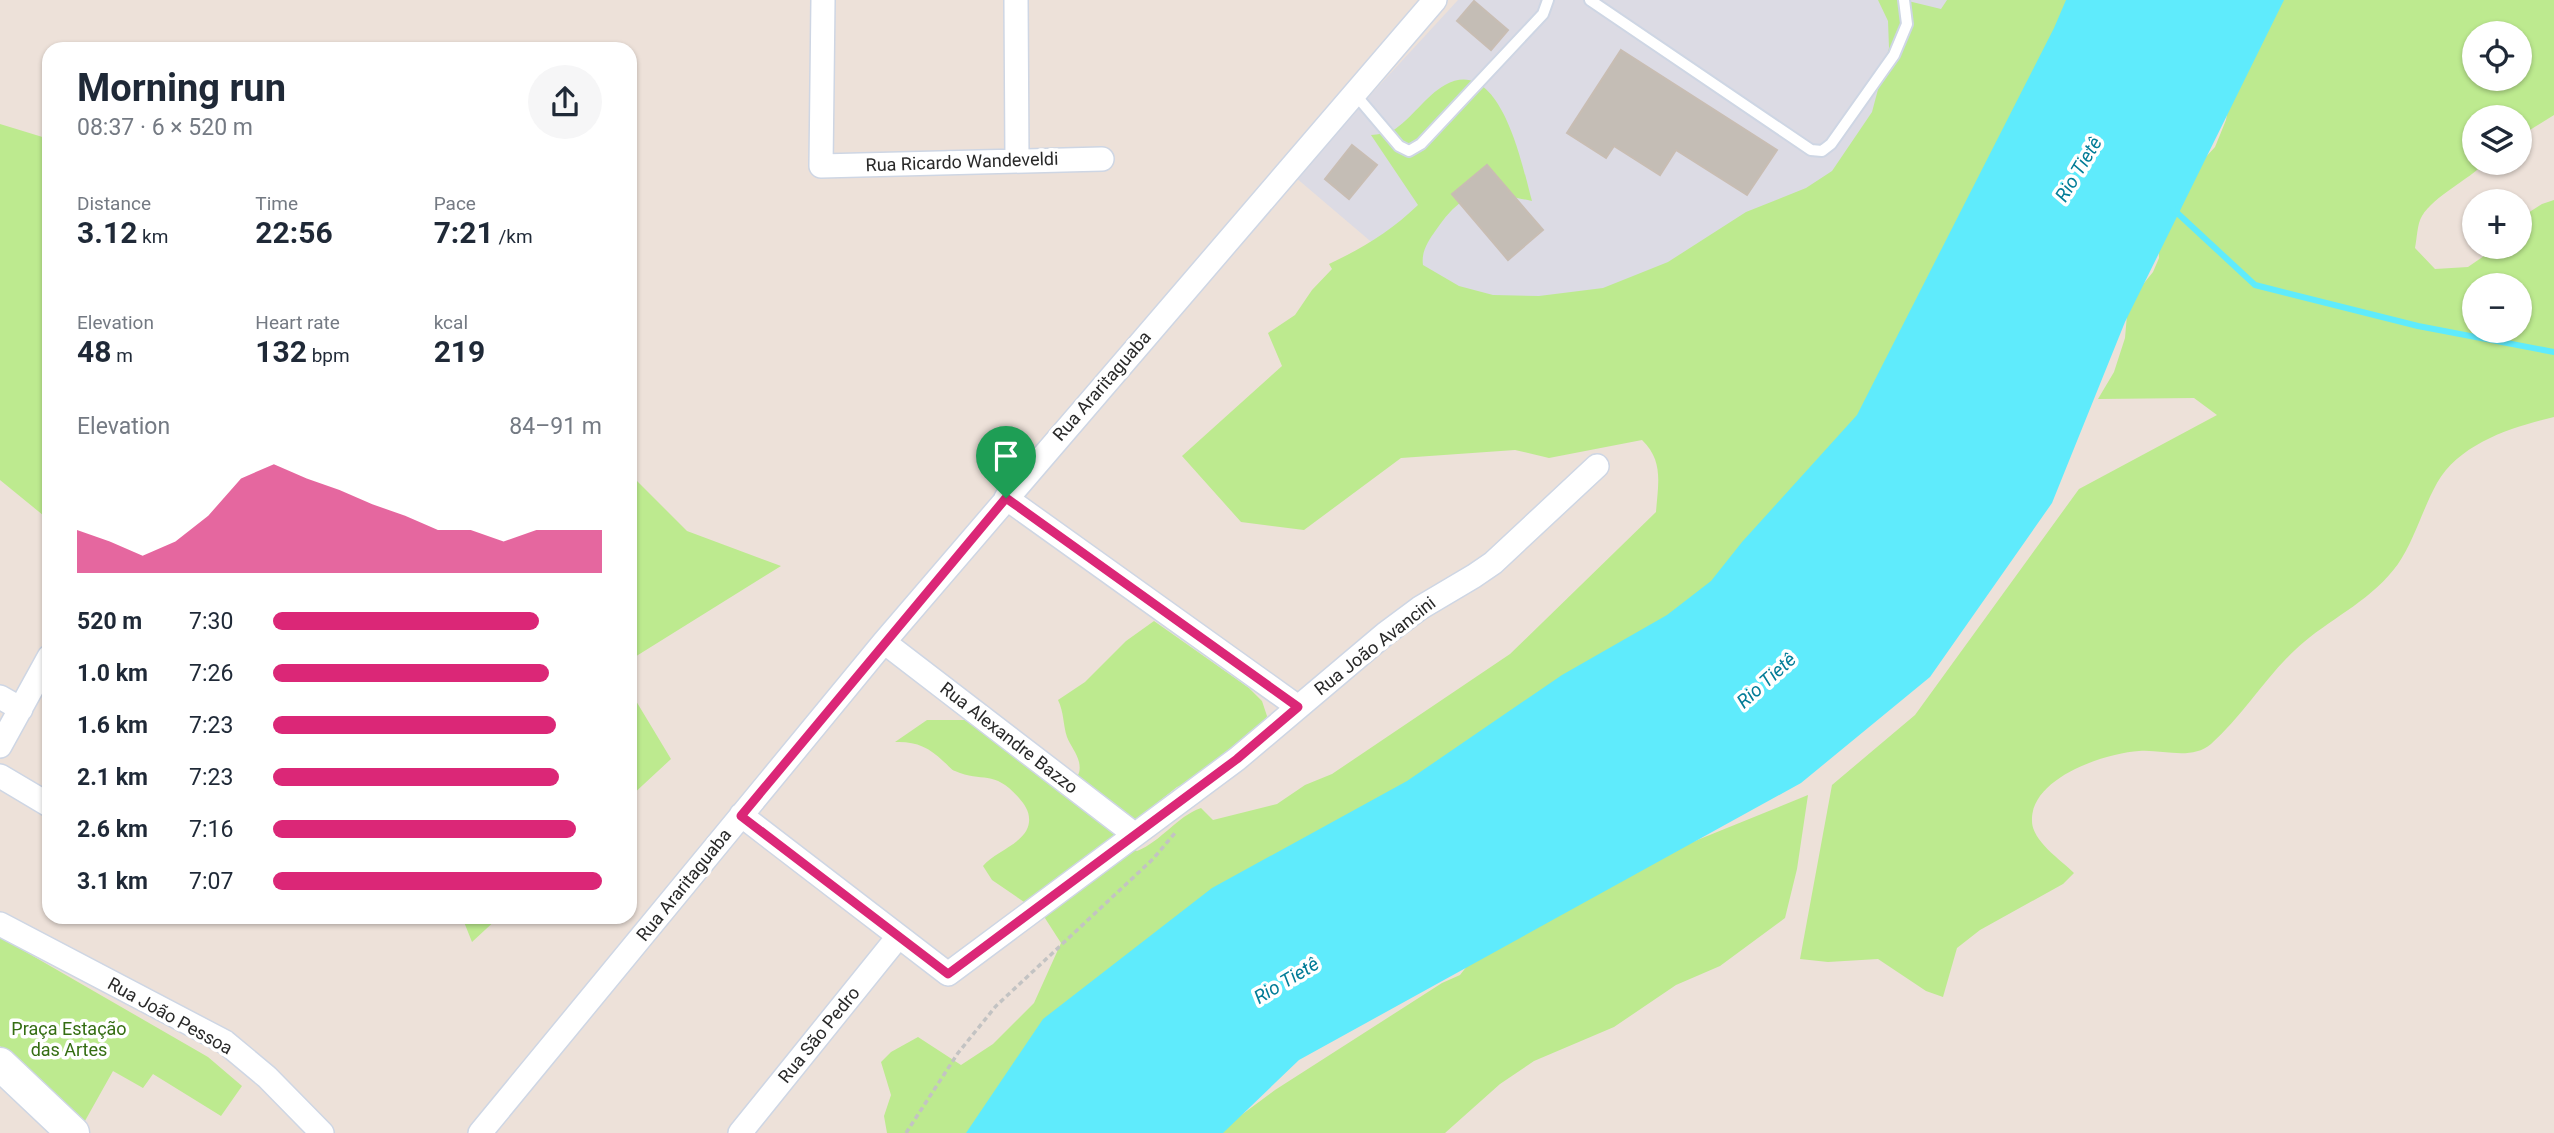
<!DOCTYPE html>
<html lang="en">
<head>
<meta charset="utf-8">
<style>
  :root { --surface:#fff; --page:#f6f6f7; --text:#1f2937; --muted:#747a83; --accent:#db2777 }
  body { margin:0; font-family:Roboto,sans-serif; background:var(--page); color:var(--text); height:100vh; display:flex; flex-direction:column; font-size:26px; white-space:nowrap }
  * { box-sizing:border-box; margin:0 }
  p { font-size:23px; color:var(--muted) }
  .icon { flex:none; width:38px; height:38px; fill:none; stroke:currentColor; stroke-width:2; stroke-linecap:round; stroke-linejoin:round }
  .map { position:relative; flex:1; overflow:hidden }
  .drawer { position:absolute; left:42px; top:42px; width:595px; height:882px; display:flex; flex-direction:column; background:var(--surface); border-radius:21px; box-shadow:0 2px 5px #0004 }
  .drawer>* { flex:none }
  .controls { position:absolute; left:2462px; top:21px; display:grid; gap:14px }
  .controls a { display:grid; place-items:center; width:70px; height:70px; border-radius:50%; background:var(--surface); box-shadow:0 2px 5px #0004; font-size:35px }
  .pin { position:absolute; display:grid; place-items:center; width:60px; height:60px; color:#fff; margin:-72px -30px; border-radius:50% 50% 50% 0; rotate:-45deg; box-shadow:0 0 7px #0007 }
  .pin .icon { rotate:45deg }
  .round { display:grid; place-items:center; flex:none; width:74px; height:74px; border-radius:37px; background:var(--page) }
  .headline { display:flex; align-items:center; justify-content:space-between; height:119px; padding:0 35px }
  h1 { font-size:38px; font-weight:700; line-height:52px }
  .figures { display:grid; grid-template-columns:repeat(3,1fr); gap:10px; height:119px; padding:7px 35px }
  .figures div { display:grid; align-content:center }
  .figures b { font-size:30px; font-weight:700 }
  .figures small { font-size:19px; font-weight:400 }
  .figures p { font-size:19px }
  .chart { height:196px; padding:14px 35px }
  .chart p { display:flex; justify-content:space-between }
  .chart svg { width:100%; height:126px; margin-top:7px; fill:var(--accent); opacity:.7 }
  ul { padding:0 35px; list-style:none; font-size:23px }
  li { display:grid; grid-template-columns:112px 84px 1fr; align-items:center; height:52px }
  li i { height:18px; border-radius:9px; background:var(--accent) }
  .map>svg:first-child { display:block }
  .industrial { fill:#dcdbe4 }
  .green { fill:#bdea8f; fill-rule:evenodd }
  .water { fill:#5febfc }
  .lines { fill:none; stroke-linecap:round; stroke-linejoin:round }
  .stream { stroke:#5febfc; stroke-width:6 }
  .building { fill:#c4bdb5; stroke:#c8bdb3; stroke-width:2 }
  .lane-casing { stroke:#ced6e4; stroke-width:14 }
  .street-casing { stroke:#ced6e4; stroke-width:26 }
  .secondary-casing { stroke:#ced6e4; stroke-width:35 }
  .path { stroke:#c3c3c3; stroke-width:3.5; stroke-dasharray:5 3.5; stroke-linecap:butt }
  .lane { stroke:#fff; stroke-width:10 }
  .street { stroke:#fff; stroke-width:23 }
  .secondary { stroke:#fff; stroke-width:32 }
  .route-casing { stroke:#fff; stroke-width:14 }
  .route { stroke:#db2777; stroke-width:9 }
  .labels { text-anchor:middle; stroke-width:7; stroke-linejoin:round; paint-order:stroke }
  .street-label { font-size:18px; fill:#292929; stroke:#fff }
  .park-label { font-size:18px; fill:#346d12; stroke:#fff }
  .water-label { font-size:19px; font-style:italic; fill:#027c97; stroke:#fff }
</style>
</head>
<body>
<div class="map">
<svg width="2554" height="1133" viewBox="0 0 2554 1133">
  <rect width="100%" height="100%" fill="#ede1d9"/>
  <path class="industrial" d="M1458 0H1988L1867 181 1730 275 1456 314 1295 177Z"/>
  <path class="green" d="M1878 0H1904L1941 9 1947 0H2094L1852 508 1043 1133H887L884 1116 891 1095 881 1062 891 1052 918 1037 961 1065 993 1044 1034 1003 1061 943 1043 915 992 880 983 866C995 851 1027 843 1029 822 1030 812 1025 805 1019 798 994 769 983 783 955 771 951 770 947 764 943 761 929 747 915 741 895 742L927 720H966L973 723 1045 781C1060 785 1084 785 1079 762 1077 753 1070 745 1067 737 1063 725 1064 712 1058 700L1085 682 1126 641 1154 621 1249 688 1262 701 1267 716 1262 732 1212 773 1177 787 1148 810 1129 840 1130 848 1137 851C1162 841 1176 817 1201 808L1213 820 1277 804 1305 785 1332 774 1510 654 1656 512C1658 484 1664 461 1642 440L1549 458 1515 450 1401 458 1304 530 1241 522 1182 456 1282 366 1268 333 1295 315 1312 290 1332 269 1329 264C1363 248 1391 231 1418 205L1371 135C1378 134 1387 134 1392 131 1412 119 1425 96 1445 85 1501 53 1523 169 1532 201 1484 191 1466 186 1436 230 1428 241 1421 252 1423 265L1459 286 1493 295 1539 296 1603 288 1668 262 1746 212 1806 188 1832 171 1872 112 1889 48 1888 21Z
    M2275 0H2554V115L2520 136V117H2474V163H2485C2468 180 2434 196 2422 216 2417 224 2417 239 2415 248L2435 269 2468 267 2497 247H2520V218L2542 204 2554 200V417C2512 427 2460 443 2437 483 2423 508 2414 541 2398 564 2373 599 2335 616 2304 642 2269 671 2245 714 2211 744 2191 761 2162 749 2139 751 2105 753 2030 778 2032 821 2032 841 2061 860 2074 873L2063 884 1980 930 1957 948 1943 997 1926 991 1878 959 1828 962 1800 959 1832 785 1915 715 2079 489 2217 415 2194 398 2098 399 2114 372 2125 338 2128 303 2153 272 2159 258 2157 198 2193 171 2215 147 2226 120 2239 46ZM2474 33H2520V79H2474ZM2474 285H2520V331H2474Z
    M0 124 49 139V520L0 480Z
    M630 474 687 531 781 566 630 660Z
    M630 691 671 759 630 797Z
    M1808 795 1797 869 1785 918 1720 966 1676 985 1614 1027 1534 1061 1500 1084 1445 1133H1217L1275 1090 1442 983 1460 975 1474 957 1648 860Z
    M462 917H499L472 942Z
    M0 937 208 1057 242 1086 221 1116 153 1074 143 1088 113 1071 81 1128 0 1046Z"/>
  <path class="water" d="M2066 0H2284L2125 322 2052 503 1930 677 1801 783 1299 1060 1223 1133H966L1043 1019 1212 888 1407 781 1562 675 1667 615 1711 581 1742 542 1857 415 2054 28Z"/>
  <g class="lines">
    <path class="stream" d="M2173 209 2255 285 2418 326 2554 352"/>
  </g>
  <path class="building" d="M1474 1 1508 30 1491 50 1457 21Z
    M1621 50 1777 150 1747 195 1676 150 1660 175 1614 146 1606 158 1567 133Z
    M1352 145 1377 165 1349 199 1325 179Z
    M1487 165 1543 230 1508 260 1452 194Z"/>
  <g class="lines">
    <g class="lane-casing">
      <path id="lane" d="M1590 0 1811 150 1822 151 1831 144 1894 55 1907 24 1904 0
        M1354 93 1399 146 1409 151 1421 144 1543 14 1548 0"/>
    </g>
    <g class="street-casing">
      <path id="street" d="M823 0 821 166 1102 159
        M1016 0 1017 159
        M1006 498 1298 707
        M884 642 1134 834
        M0 697 21 709
        M0 746 49 657
        M0 776 49 805
        M741 815 948 974 1237 759 1385 634 1420 608 1474 576 1493 563 1597 466
        M0 924 225 1042 267 1077 322 1133
        M480 1133 884 642 1435 0
        M740 1133 898 937"/>
    </g>
    <g class="secondary-casing">
      <path id="secondary" d="M0 1064 73 1133"/>
    </g>
    <path class="path" d="M906 1133 958 1053 996 1006 1153 859 1175 833"/>
    <use href="#lane" class="lane"/>
    <use href="#street" class="street"/>
    <use href="#secondary" class="secondary"/>
  </g>
  <g class="lines">
    <g class="route-casing">
      <path id="route" d="M1006 498 1298 707 1237 759 948 974 741 816Z"/>
    </g>
    <use href="#route" class="route"/>
  </g>
  <g class="labels">
    <g class="street-label">
      <text transform="translate(962 162) rotate(-2)" y="6">Rua Ricardo Wandeveldi</text>
      <text transform="translate(1102 386) rotate(-49)" y="6">Rua Araritaguaba</text>
      <text transform="translate(1375 646) rotate(-38)" y="6">Rua João Avancini</text>
      <text transform="translate(1009 738) rotate(38)" y="6">Rua Alexandre Bazzo</text>
      <text transform="translate(684 885) rotate(-51)" y="6">Rua Araritaguaba</text>
      <text transform="translate(170 1016) rotate(29)" y="6">Rua João Pessoa</text>
      <text transform="translate(819 1035) rotate(-51)" y="6">Rua São Pedro</text>
    </g>
    <g class="park-label">
      <text x="69" y="1035">Praça Estação<tspan x="69" dy="21">das Artes</tspan></text>
    </g>
    <g class="water-label">
      <text transform="translate(2078 169) rotate(-59)" y="7">Rio Tietê</text>
      <text transform="translate(1766 680) rotate(-42)" y="7">Rio Tietê</text>
      <text transform="translate(1286 980) rotate(-31)" y="7">Rio Tietê</text>
    </g>
  </g>
</svg>
<div class="controls">
<a><svg class="icon" aria-label="locate" viewBox="0 0 24 24"><circle cx="12" cy="12" r="6"/><path d="M12 2v4M12 18v4M2 12h4M18 12h4"/></svg></a>
<a><svg class="icon" aria-label="layers" viewBox="0 0 24 24"><path d="M12 4l9 5-9 5-9-5zM3 14l9 5 9-5"/></svg></a>
<a>+</a>
<a>−</a>
</div>
<div class="pin" style="left:1006px;top:498px;background:#1e9e55"><svg class="icon" aria-label="arrive" viewBox="0 0 24 24"><path d="M6 21V4h12l-3 4 3 4H6"/></svg></div>
<section class="drawer">
<div class="headline"><div><h1>Morning run</h1><p>08:37 · 6 × 520 m</p></div><a class="round"><svg class="icon" aria-label="share" viewBox="0 0 24 24"><path d="M12 15V3M7 8l5-5 5 5M5 13v7h14v-7"/></svg></a></div>
<div class="figures">
<div><p>Distance</p><b>3.12<small> km</small></b></div>
<div><p>Time</p><b>22:56</b></div>
<div><p>Pace</p><b>7:21<small> /km</small></b></div>
</div>
<div class="figures">
<div><p>Elevation</p><b>48<small> m</small></b></div>
<div><p>Heart rate</p><b>132<small> bpm</small></b></div>
<div><p>kcal</p><b>219</b></div>
</div>
<div class="chart"><p><span>Elevation</span>84–91 m</p>
<svg viewBox="0 0 160 44" preserveAspectRatio="none"><path d="M0 44V29L10 33L20 38L30 33L40 24L50 11L60 6L70 11L80 15L90 20L100 24L110 29L120 29L130 33L140 29L150 29L160 29V44z"/></svg>
</div>
<ul>
<li><b>520 m</b>7:30<i style="width:81%"></i></li>
<li><b>1.0 km</b>7:26<i style="width:84%"></i></li>
<li><b>1.6 km</b>7:23<i style="width:86%"></i></li>
<li><b>2.1 km</b>7:23<i style="width:87%"></i></li>
<li><b>2.6 km</b>7:16<i style="width:92%"></i></li>
<li><b>3.1 km</b>7:07<i style="width:100%"></i></li>
</ul>
</section>
</div>
</body>
</html>
